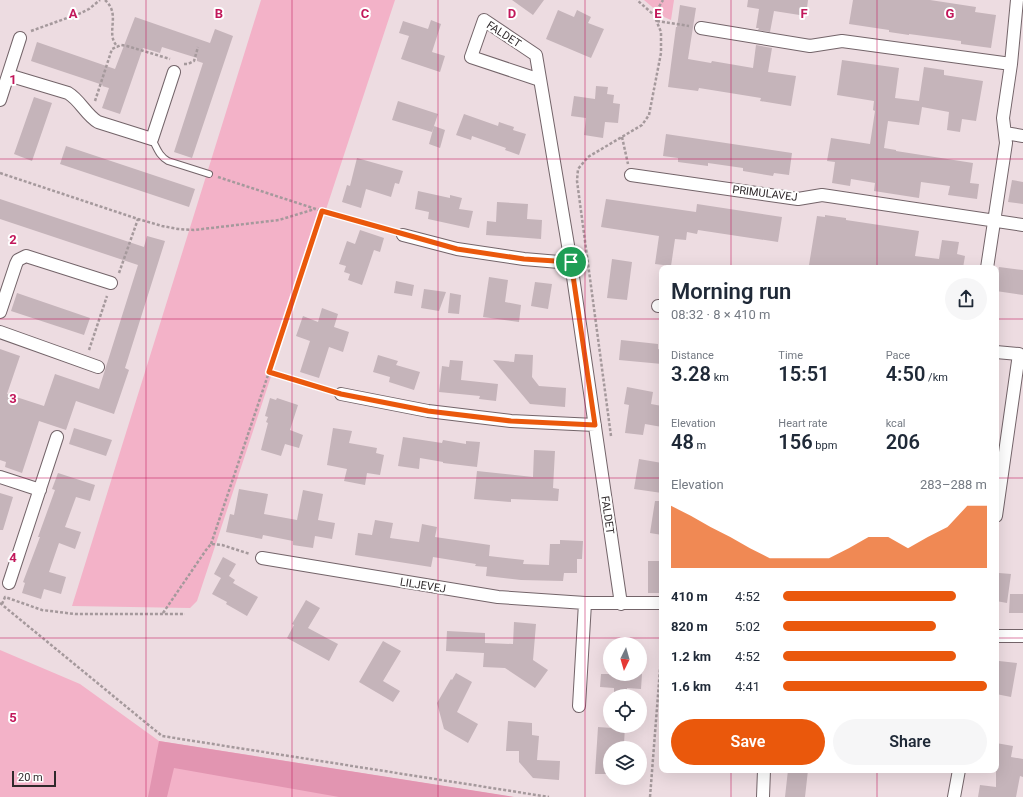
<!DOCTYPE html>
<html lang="en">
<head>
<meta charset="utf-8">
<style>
  :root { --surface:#fff; --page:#f6f6f7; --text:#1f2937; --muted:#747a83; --accent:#ea580c }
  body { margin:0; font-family:Roboto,sans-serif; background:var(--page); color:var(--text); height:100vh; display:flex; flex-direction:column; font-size:15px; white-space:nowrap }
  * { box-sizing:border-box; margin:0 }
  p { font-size:13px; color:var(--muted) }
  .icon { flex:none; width:22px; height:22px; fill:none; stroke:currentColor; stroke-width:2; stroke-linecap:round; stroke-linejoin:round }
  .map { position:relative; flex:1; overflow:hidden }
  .side { position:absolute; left:659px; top:265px; width:340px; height:508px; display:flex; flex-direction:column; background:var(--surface); border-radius:8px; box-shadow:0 4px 16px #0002 }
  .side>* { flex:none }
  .needle { width:26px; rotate:185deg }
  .buttons { position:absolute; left:603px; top:637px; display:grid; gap:8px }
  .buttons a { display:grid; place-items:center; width:44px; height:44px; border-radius:50%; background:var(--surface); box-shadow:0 4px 16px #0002; font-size:20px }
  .scale { position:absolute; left:12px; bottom:10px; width:44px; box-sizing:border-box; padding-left:4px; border:2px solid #2f292b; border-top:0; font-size:11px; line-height:14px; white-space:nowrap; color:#2f292b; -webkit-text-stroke:3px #fff; paint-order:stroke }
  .pin { position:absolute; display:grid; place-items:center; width:34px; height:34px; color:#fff; margin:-17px; border:2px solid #fff; border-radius:50%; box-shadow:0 1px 4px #0007 }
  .round { display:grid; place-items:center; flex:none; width:42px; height:42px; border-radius:21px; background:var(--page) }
  .summary { display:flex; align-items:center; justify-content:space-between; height:68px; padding:0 12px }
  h1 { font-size:22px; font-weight:600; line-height:30px }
  .figures { display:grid; grid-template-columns:repeat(3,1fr); gap:6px; height:68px; padding:4px 12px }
  .figures div { display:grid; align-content:center }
  .figures b { font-size:20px; font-weight:600 }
  .figures small { font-size:11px; font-weight:400 }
  .figures p { font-size:11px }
  .chart { height:112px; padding:8px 12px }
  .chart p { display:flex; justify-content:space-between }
  .chart svg { width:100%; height:72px; margin-top:4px; fill:var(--accent); opacity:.7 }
  .button { display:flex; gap:8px; margin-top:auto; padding:8px 12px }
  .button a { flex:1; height:46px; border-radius:24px; background:var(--accent); color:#fff; font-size:16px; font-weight:600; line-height:46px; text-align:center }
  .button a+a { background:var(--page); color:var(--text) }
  ul { padding:0 12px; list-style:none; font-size:13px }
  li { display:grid; grid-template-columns:64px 48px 1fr; align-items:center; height:30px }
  li i { height:10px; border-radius:5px; background:var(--accent) }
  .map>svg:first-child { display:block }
  .green { fill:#f3b2c8 }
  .forest { fill:#e295b1 }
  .building { fill:#c5b4ba }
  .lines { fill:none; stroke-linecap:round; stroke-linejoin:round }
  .lane-casing { stroke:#736469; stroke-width:8 }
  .street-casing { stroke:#736469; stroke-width:14 }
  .path { stroke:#a5999c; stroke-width:2.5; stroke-dasharray:3 2; stroke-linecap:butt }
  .lane { stroke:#fff; stroke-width:6 }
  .street { stroke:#fff; stroke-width:12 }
  .route-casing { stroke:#fff; stroke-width:8 }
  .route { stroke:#ea580c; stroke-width:5 }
  .grid { fill:none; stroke:#c2185b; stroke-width:1; stroke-opacity:0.55 }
  .labels { text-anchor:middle; stroke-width:4; stroke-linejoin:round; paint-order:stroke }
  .street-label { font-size:11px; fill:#2f292b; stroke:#fff }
  .grid-label { font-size:13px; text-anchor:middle; font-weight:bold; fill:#c2185b; stroke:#fff; stroke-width:4; stroke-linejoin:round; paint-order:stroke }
</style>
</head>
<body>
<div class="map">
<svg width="1023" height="797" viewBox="0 0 1023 797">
  <rect width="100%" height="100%" fill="#eddce1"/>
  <path class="green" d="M261 0H395L197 601 190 608 72 606Z
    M644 0H674L671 20 664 17Z
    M0 650 80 684 159 741 513 797H0Z"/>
  <path class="forest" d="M159 741 514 797H339L174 768 167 797H148Z"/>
  <path class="building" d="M512 0H544L533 15Z
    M748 0H808L806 16 774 11 770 32 758 30 759 28H756L759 9 747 7Z
    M853 0H930L976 7 975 12 996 15 991 48 961 44V41L909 34V35L889 32V30L849 24Z
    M680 5 696 8 688 59 711 63 712 61 753 68 756 45 772 48 768 72 796 76 791 106 760 101 761 98 699 88 698 91 668 87 676 27H677Z
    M558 10 574 17 577 10 591 17 588 23 604 29 591 58 546 39Z
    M135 17 210 43 215 29 233 36 192 158 174 152 203 63 197 61V58L162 47 160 53 143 48 120 114 102 108 109 88 102 86 103 85 31 61 37 42 115 69Z
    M431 20 441 24 432 52 445 56 440 72 401 59 409 36 399 33 403 21 428 29Z
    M842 60 899 68 895 98 919 101 924 67 944 70V75L983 81 976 121 962 119 960 132 947 130 949 112 922 107 919 125 888 121 884 148 896 150V151L973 163 970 183 979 184 977 199 948 195 950 186 921 182 919 198 874 191 875 183 851 179 850 186 832 183 835 162 827 161 831 138 870 144 875 111 873 110 874 101 837 95Z
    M596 86 608 87 607 94 614 95 613 103 620 104 618 123 605 122 603 138 584 135 586 118 571 116 574 96 595 99Z
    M34 97 52 103 32 161 14 154Z
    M398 101 438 114 432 132 392 120Z
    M464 114 498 126 499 122 514 127 513 130 526 134 519 155 505 150 506 148 472 136 471 140 456 135Z
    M434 126 445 130 440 148 429 144Z
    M666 134 792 153 789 175 774 173 773 176 743 171V168L708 163V166L678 162V158L663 156Z
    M66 146 195 189 189 207 60 164Z
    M357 158 403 171 399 184 395 183 391 197 366 189 361 208 342 202 347 185 350 186Z
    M1012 180 1023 182V204L1008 202Z
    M418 191 450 198V195L462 198 459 209 473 211 469 228 428 219 429 212 415 209Z
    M0 199 144 247 147 236 165 241 125 368 129 370 114 414 76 401 66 430 39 421 22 473 5 467 6 462 0 460V349L20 356 7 394 44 406 55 374 99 389 138 265 0 219Z
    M606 199 696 212 697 204 782 217 778 242 698 230 697 234 687 232 686 240 675 239 671 266 655 264 659 236 601 227Z
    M497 202 528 204 527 219 542 220 541 239 486 235 487 221 496 222Z
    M825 215 846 218V220L919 231 915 256 939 259 942 240 959 242 957 254 965 256 963 268H833V266L809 265 817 216 825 217Z
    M360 230 384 238 380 252 374 250 362 285 348 280 350 274 344 272 346 266 339 264 347 241 355 244Z
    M612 259 632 262 627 300 607 298Z
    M999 267 1023 270V295L996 291Z
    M489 277 508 280 505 302 521 305 519 322 483 317Z
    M396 281 414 285 412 296 394 293Z
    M535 282 552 284 548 309 531 306Z
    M424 289 446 292 439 311 421 308Z
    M17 293 90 318 84 335 11 311Z
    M450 293 461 295 459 314 448 313Z
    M322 308 338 314 334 327 349 332 343 352 329 347 319 378 300 372 310 341 296 336 303 316 318 322Z
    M621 340 658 344V349L662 350V364L619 360Z
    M515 354 533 355 532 377 539 386 566 388 565 407 530 404 493 360 514 362Z
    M378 355 398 361 396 365 420 372 414 390 389 382 390 377 373 372Z
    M450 360 463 361 461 380 498 384 496 401 479 399 480 396 439 392 442 366 449 367Z
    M627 387 653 392 651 404 662 406V427L645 424 643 435 625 433 629 405 624 404Z
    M270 398 276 400 277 398 298 405 290 430 303 435 299 448 285 444 281 456 261 450 268 423 266 422 268 417 265 416Z
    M74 428 112 440 106 456 69 444Z
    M333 428 352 431 349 443 377 448 376 453 384 455 380 475 367 473 365 485 344 481 347 469 327 465Z
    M403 437 442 443 443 440 466 444V441L480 442 477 467 443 463V462L420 458 419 469 398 466Z
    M534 450 555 451 553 488 559 489 558 501 511 499V502L474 499 477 471 533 477Z
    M639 459 662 463V493L634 489Z
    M58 473 95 485 90 501 76 497 65 527 81 532 75 549 59 543 49 572 66 577 61 594 44 589 41 599 22 593 25 583 23 582 40 537H38L55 490 52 489Z
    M239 489 268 494 264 514 297 520 303 490 323 494 318 520 335 523 332 539 315 536 313 548 293 545V541L263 535 262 539 226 532 230 514 234 515Z
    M0 493 13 497 3 530H0Z
    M655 501H662V535L650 533Z
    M375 520 393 523 390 538 419 542 422 524 437 527 435 537 490 545 489 556 524 560 523 564 549 565 550 544H560V540L583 541 582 559H577V573H564L563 581 521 580 486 576 487 567 475 566 476 564 433 557 431 567 355 555 358 533 372 535Z
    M223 557 236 564 229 576 235 580 233 583 258 597 247 616 226 604 227 602 212 594 221 578 214 574Z
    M648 561H662V593H648Z
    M999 573 1011 574 1007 603 996 601Z
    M1010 594H1023V613H1009Z
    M306 600 320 608 308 628 338 644 329 661 287 638 294 625 292 624Z
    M514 622 536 624 533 660 548 670 535 688 505 668 483 667 484 653 446 651 447 631 485 633V643L513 644Z
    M383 641 401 651 383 681 400 691 393 702 359 682Z
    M999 661 1017 663 1011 697 996 694V682Z
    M456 673 472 682 457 712 478 724 468 743 444 729 437 703 451 679 452 680Z
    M601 674H642L641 689 627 688 626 696H614V688L600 687Z
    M508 721 532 723V735L539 736 537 760 560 761 559 780 533 778 519 762V751H506Z
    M612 726H625L624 744 616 743V748H610V774H595L598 727 612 728Z
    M996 743 1013 746 1011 757 1023 759V777L1020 776 1016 797H978L980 785 996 787Z
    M788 770H808L805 797H785Z"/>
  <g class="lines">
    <g class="lane-casing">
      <path id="lane" d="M152 139C157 148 159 156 168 161L209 174"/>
    </g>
    <g class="street-casing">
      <path id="street" d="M701 28 810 46 842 41 1011 64
        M8 75 68 93C80 100 86 115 98 122L152 139 174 72
        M540 80 471 57 484 20 536 55 571 263 621 604
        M0 100 20 38
        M1005 133 1023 136
        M631 175 798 199 822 195 1023 225
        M403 235 457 249 524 259 571 263
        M987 268 1006 143 1003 118 1011 64 1017 0
        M658 306H662
        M0 312 16 264 18 260 26 256 111 283
        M0 332 98 367
        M996 352 1019 354 996 516
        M341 394 428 411 511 421 595 425
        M0 477 40 490
        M262 558 498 597 585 603H662
        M9 583 57 437
        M996 636H1023
        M579 706 585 603
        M763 797 764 770
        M954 797 959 770"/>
    </g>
    <path class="path" d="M105 0C122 15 104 34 118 47
      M654 15 663 0
      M657 21 689 26
      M31 31 81 13 89 9 100 0
      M184 64H188L194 61 198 47
      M95 101 112 49 121 45 127 46 170 59
      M622 137 628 164
      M0 173 138 219 162 226 178 229 194 230 279 220 315 209
      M218 177 322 211
      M119 273 138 219
      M89 350 107 296
      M269 372 322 211 391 231
      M611 436 577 181 578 169 588 157 642 125 649 115 661 53V32L654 15 637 0
      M211 544 269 372 330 391
      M0 603 162 736 549 797
      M2 604 5 597 42 610 75 614H185
      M163 613 206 550 211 544 222 545 250 554
      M650 797 662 644 661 616"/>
    <use href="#lane" class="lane"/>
    <use href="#street" class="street"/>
  </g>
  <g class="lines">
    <g class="route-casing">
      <path id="route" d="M322 211 457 249 524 259 571 262 595 425 511 421 428 411 341 394 269 372Z"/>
    </g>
    <use href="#route" class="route"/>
  </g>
  <path class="grid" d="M146 0V797M292 0V797M438 0V797M585 0V797M731 0V268M877 0V268M0 159H1023M0 319H662M996 319H1023M0 478H662M996 478H1023M0 638H662M996 638H1023M731 770V797M877 770V797"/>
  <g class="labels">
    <g class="street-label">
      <text transform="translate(504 34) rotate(33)" y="4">FALDET</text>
      <text transform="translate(765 193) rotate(7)" y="4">PRIMULAVEJ</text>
      <text transform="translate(608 515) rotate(82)" y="4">FALDET</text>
      <text transform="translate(423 585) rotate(9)" y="4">LILJEVEJ</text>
    </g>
  </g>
  <g class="grid-label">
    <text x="73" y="18">A</text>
    <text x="219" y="18">B</text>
    <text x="365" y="18">C</text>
    <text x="512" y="18">D</text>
    <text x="658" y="18">E</text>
    <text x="804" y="18">F</text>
    <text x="950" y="18">G</text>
    <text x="13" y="84">1</text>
    <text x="13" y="244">2</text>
    <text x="13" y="403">3</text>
    <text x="13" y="562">4</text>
    <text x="13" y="722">5</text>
  </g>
</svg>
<div class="buttons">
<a><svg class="needle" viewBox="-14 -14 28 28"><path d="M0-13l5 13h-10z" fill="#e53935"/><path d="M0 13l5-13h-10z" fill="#747a83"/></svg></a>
<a><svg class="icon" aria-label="locate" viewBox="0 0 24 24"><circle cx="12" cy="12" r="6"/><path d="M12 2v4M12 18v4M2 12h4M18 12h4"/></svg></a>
<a><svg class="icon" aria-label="layers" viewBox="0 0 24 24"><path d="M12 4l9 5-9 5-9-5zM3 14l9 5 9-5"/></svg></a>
</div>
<div class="scale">20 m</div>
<div class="pin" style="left:571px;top:262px;background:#1e9e55"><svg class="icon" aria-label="arrive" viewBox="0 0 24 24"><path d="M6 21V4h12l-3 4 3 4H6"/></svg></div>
<section class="side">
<div class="summary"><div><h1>Morning run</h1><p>08:32 · 8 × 410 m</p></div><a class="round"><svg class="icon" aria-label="share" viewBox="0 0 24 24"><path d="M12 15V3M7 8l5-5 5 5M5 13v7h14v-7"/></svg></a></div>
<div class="figures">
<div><p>Distance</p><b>3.28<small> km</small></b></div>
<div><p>Time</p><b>15:51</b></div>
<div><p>Pace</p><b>4:50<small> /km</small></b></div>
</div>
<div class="figures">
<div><p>Elevation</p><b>48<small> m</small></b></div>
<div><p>Heart rate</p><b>156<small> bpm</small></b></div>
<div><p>kcal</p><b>206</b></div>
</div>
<div class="chart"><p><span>Elevation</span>283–288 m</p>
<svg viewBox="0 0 160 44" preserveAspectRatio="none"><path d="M0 44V6L10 12L20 19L30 25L40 32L50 38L60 38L70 38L80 38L90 32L100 25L110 25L120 32L130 25L140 19L150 6L160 6V44z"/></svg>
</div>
<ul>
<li><b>410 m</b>4:52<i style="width:85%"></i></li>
<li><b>820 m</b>5:02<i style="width:75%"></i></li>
<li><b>1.2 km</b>4:52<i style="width:85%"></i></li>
<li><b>1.6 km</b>4:41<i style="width:100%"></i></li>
</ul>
<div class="button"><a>Save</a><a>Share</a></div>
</section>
</div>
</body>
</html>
